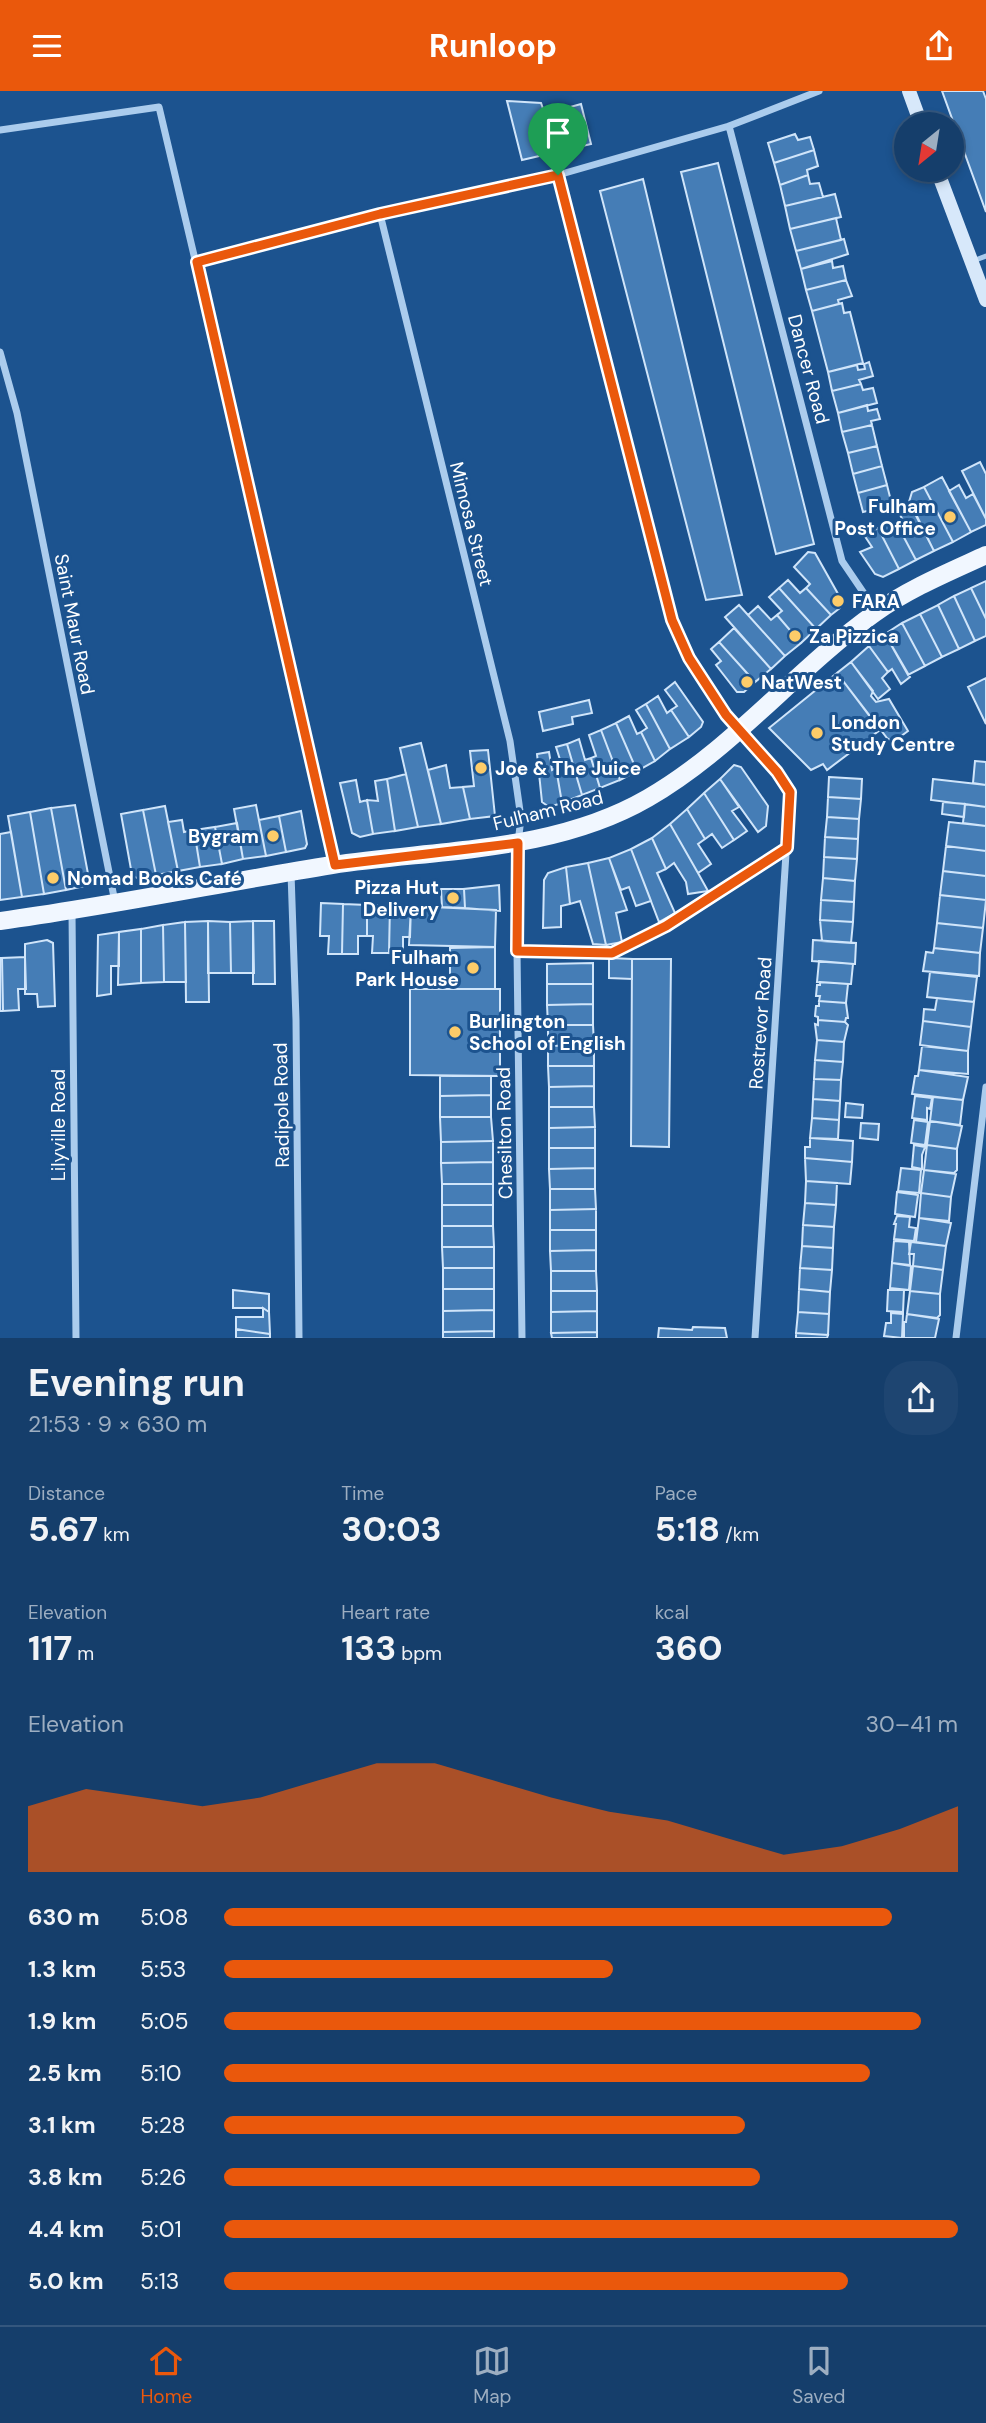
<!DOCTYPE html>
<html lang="en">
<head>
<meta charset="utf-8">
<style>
  :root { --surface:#153e6b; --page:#1e4571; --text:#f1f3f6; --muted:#9daec1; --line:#34577e; --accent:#ea580c }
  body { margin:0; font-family:"DM Sans",sans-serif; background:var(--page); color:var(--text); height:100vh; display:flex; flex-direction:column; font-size:26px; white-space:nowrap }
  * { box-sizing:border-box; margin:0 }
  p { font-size:23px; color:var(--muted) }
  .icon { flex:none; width:38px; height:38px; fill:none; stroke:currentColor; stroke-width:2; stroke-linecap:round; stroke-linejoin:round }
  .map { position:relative; height:1247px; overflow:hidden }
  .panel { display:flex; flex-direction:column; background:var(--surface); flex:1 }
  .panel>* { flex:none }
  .needle { width:46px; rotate:210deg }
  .buttons { position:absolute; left:894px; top:21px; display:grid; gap:14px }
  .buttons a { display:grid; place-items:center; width:70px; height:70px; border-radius:50%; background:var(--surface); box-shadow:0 4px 10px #0003,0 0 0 2px var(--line); font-size:35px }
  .pin { position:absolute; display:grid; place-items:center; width:60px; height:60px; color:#fff; margin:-72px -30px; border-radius:50% 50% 50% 0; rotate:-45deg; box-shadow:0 0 7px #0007 }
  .pin .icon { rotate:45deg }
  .round { display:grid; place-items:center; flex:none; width:74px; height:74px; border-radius:28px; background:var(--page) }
  .overview { display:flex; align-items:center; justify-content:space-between; height:119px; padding:0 28px }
  h1 { font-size:38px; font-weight:700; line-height:52px }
  .figures { display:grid; grid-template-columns:repeat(3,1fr); gap:10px; height:119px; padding:7px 28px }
  .figures div { display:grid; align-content:center }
  .figures b { font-size:35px; font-weight:700 }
  .figures small { font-size:19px; font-weight:400 }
  .figures p { font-size:19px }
  .chart { height:196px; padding:14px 28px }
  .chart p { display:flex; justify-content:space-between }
  .chart svg { width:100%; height:126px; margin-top:7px; fill:var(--accent); opacity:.7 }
  ul { padding:0 28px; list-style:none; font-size:23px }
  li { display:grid; grid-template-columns:112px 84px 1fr; align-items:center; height:52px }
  li i { height:18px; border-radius:9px; background:var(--accent) }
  header { display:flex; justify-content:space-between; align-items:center; height:91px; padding:0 28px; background:var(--accent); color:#fff; font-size:32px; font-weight:700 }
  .tabs { display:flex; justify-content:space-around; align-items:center; height:98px; border-top:2px solid var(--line); background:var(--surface); font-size:19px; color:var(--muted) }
  .tabs a { display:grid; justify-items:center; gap:4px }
  .tabs .on { color:var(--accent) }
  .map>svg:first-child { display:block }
  .building { fill:#457db6; stroke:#d0e5fa; stroke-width:2 }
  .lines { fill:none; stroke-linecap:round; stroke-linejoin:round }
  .lane { stroke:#abcced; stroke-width:5 }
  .street { stroke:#abcced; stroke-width:7 }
  .secondary { stroke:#d7e8fa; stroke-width:14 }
  .primary { stroke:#f1f7ff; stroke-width:18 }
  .route-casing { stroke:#fff; stroke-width:14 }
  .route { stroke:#ea580c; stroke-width:9 }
  .poi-dot { fill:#fdcc69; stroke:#1c538f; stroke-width:2.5 }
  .labels { text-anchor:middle; stroke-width:6; stroke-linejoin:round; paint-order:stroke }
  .street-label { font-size:19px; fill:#fff; stroke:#1c538f }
  .poi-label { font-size:19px; font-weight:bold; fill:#fff; stroke:#1c538f; text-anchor:start }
</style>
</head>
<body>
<header><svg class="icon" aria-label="menu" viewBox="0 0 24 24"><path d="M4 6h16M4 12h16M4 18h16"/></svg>Runloop<svg class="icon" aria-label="share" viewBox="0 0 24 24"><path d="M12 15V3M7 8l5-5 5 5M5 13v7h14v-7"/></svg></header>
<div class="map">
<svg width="986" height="1247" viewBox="0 0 986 1247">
  <rect width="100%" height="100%" fill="#1c538f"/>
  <path class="building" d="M942 0H983L986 8V121Z
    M507 10 541 12 545 23 581 13 591 53 522 69Z
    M795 43 798 49 810 46 814 59 774 72 768 52Z
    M814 59 818 75 807 79 808 84 780 94 774 72Z
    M718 72 814 453 776 463 681 81Z
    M808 84 810 93 819 92 823 106 785 115 780 94Z
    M643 88 742 504 706 509 600 100Z
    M835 103 841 126 790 138 785 115Z
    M836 127 841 149 796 160 790 138Z
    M844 148 848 163 801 178 796 160Z
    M832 170 833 177 843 175 846 189 806 199 801 178Z
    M846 189 852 205 838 209 839 213 812 220 806 199Z
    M842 212 844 222 850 221 863 272 828 281 812 220Z
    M869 271 873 285 859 289 861 293 832 300 828 281 857 274 858 279 865 278 864 273Z
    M861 293 863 299 873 297 877 312 838 322 832 300Z
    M867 314 868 320 877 318 880 328 871 330 872 334 842 341 838 322Z
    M872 334 877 355 848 362 842 341Z
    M877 355 882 375 853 383 848 362Z
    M980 371 986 383V428L962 380Z
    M882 375 887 394 858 402 853 383Z
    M942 386 971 441 953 451 924 396Z
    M887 394 892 414 863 421 858 402Z
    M959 394 966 407 973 403 986 428V434L971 441 949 400Z
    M924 396 953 451 934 460 909 411 912 401Z
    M912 415 934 460 916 469 900 439 906 435 899 422Z
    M890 431 895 442 900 439 916 469 899 478 878 437Z
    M878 437 899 478 883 486 875 483 860 461 872 456 864 444Z
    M808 461 815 462 842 510 840 517 831 524 806 497 810 493 794 476Z
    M788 489 800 502 806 497 831 524 816 538 779 497Z
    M986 490V528L971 497Z
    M779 497 816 538 801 552 777 524 782 520 769 506Z
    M971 497 986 528V545L975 550 954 505Z
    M954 505 975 550 959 558 938 514Z
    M739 514 785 565 771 578 725 526Z
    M938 514 959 558 942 566 920 523Z
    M758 515 771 529 777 524 801 552 785 565 748 524Z
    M920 523 942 566 925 575 902 532Z
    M902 532 925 575 908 584 885 543Z
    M734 537 771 578 755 591 719 551Z
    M885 543 910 586 901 593 892 578 888 581 869 555Z
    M719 551 755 591 744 601H737L716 574 721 570 711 558Z
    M869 555 888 581 882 587 890 598 878 608 851 571Z
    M851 571 873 600 871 605 876 611 889 608 908 640 893 651 887 647 837 582Z
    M837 582 880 639 827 679 823 673 811 679 769 637Z
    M986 587V633L968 596Z
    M675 591 703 631 701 636 689 646 671 619 677 615 665 599Z
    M658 605 667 622 671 619 689 646 670 658 646 613Z
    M589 609 592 622 572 626 573 633 543 640 539 621Z
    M646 613 670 658 655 670 641 641 647 637 636 619Z
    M629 625 637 643 641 641 655 670 637 680 616 632Z
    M616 632 637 680 620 689 601 639Z
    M601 639 620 689 600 697 591 667 596 665 589 644Z
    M579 648 585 669 591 667 600 697 582 704 567 653Z
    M421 652 441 733 418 736 400 657Z
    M567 653 582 704 562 712 556 677 562 675 556 656Z
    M488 659 495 725 470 728 463 696 474 695 470 660Z
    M549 661 552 679 556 677 562 712 549 716 542 711 537 663Z
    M975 670 986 671V694L973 692Z
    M446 674 450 697 463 696 470 728 441 733 428 679Z
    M734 674 741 676 768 715 766 735 758 741 720 688Z
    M406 683 418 736 395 740 387 688Z
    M829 686 862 688 861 708 828 706Z
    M387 688 395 740 373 743 367 709 378 710 375 690Z
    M720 688 739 716 732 720 747 740 734 749 704 702Z
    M933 688 986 694V716L931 709Z
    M356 689 360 711 367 709 373 743 360 746 352 742 340 692Z
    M704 702 734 749 722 757 712 743 705 748 687 718Z
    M828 706 861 708 859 728 827 726Z
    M943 711 965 713 964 726 942 723Z
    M965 713 986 716V735L963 732Z
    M75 714 89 788 84 795 66 799 51 717Z
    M256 714 266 765 243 768 234 718Z
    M165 715 178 780 156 784 143 719Z
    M51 717 66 799 44 803 30 721Z
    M687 718 705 748 698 753 711 773 698 782 670 733Z
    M143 719 156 784 137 787 132 784 121 723Z
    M301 720 307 753 305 757 286 761 279 725Z
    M30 721 44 803 22 806 8 725Z
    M279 725 286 761 266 765 259 729Z
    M827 726 859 728 858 748 825 746Z
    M182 729 184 741 194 739 200 776 178 780 168 731Z
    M949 731 986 735V760L946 755Z
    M237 732 243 768 222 773 215 736Z
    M670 733 698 782 708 800 688 803 686 791 674 772 666 778 652 747Z
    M215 736 222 773 200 776 194 739Z
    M11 741 22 806 0 809V743Z
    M825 746 858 748 857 768 824 766Z
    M652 747 666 778 657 782 675 822 659 831 631 758Z
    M946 755 986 760V785L943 780Z
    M631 758 651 810 636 815 629 796 621 799 609 767Z
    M824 766 857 768 855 790 823 787Z
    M609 767 627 819 616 822 622 851 606 854 588 772Z
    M588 772 606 854 593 853 580 810 570 813 566 776Z
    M566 776 570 813 561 815V836L543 837 544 789 548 782Z
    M943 780 986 785V809L940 804Z
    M823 787 855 790 854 811 821 809Z
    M499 794 500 820 465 817 464 798Z
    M441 798H464L465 817 442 816Z
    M940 804 986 809 983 837 937 832Z
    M821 809 854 811 853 831 820 829Z
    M321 812 343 813 342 863H328L329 845H320Z
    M343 813 367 814V845H358V863H342Z
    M367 814H390L389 862H372L373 845H367Z
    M390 814 411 815 410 846H403V863L389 862Z
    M411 815 496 819 495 856 409 854Z
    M820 829 853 831 851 852 822 850Z
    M208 830 230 831 231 882H208Z
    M208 830 209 911H186L185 831Z
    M253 830H274L275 893H253Z
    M253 830 254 882H231L230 831Z
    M185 831 186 891H164L163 834Z
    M937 832 983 837 980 862 934 857Z
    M163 834 164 891 141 892V838Z
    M141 838V892L118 894 119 841Z
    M119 841V875H111V903L97 905 98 844Z
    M47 849 53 852 55 915 38 916 37 903H25V853Z
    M813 849 856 852 855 873 812 870Z
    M495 856V898H450V857Z
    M934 857 980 862 979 885 923 880 926 861 933 862Z
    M25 866 26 898H18L19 919 3 920 2 867Z
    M0 867H2L3 920H0Z
    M609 867 632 868V888L609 887Z
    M632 868H671L669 1056 631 1055Z
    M819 870 853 873 851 893 817 891Z
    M593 872V893H547V873Z
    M930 881 977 886 974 911 927 906Z
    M820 891 848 893 846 912 819 910 820 905H816L817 894H820Z
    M547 893H593V913L547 914Z
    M410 898H500V985L410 984Z
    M937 907 974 911 971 936 923 930 924 918 935 919Z
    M819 910 846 912 848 927H846L845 931 818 929V926L815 925 816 915H819Z
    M593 913V934H548L547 914Z
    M818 929 845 931 848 934 844 951 817 949 815 933 818 934Z
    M923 930 971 936 968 960 920 954Z
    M548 934H593L594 954 548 955Z
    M817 949 844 951 843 971 815 969Z
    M594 954V975H548V955Z
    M922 955 968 960V983L919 979Z
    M815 969 843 971 841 989 814 988Z
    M548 975H594V995L549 996Z
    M919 979 968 986 963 1009 912 1003 915 985H918Z
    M440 985H491V1004L440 1005Z
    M814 988 841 989 840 1010 813 1008Z
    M594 995V1016H549V996Z
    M491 1004V1026H440V1005Z
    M915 1005 932 1007 930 1018 927 1017V1029L912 1027Z
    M933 1006 963 1009 960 1034 930 1030Z
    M813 1008 840 1010 839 1029 812 1027Z
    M846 1012 863 1014 862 1027 845 1026Z
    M549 1016H594L595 1036 549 1037Z
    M440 1026H491L493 1050 441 1051Z
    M812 1027 839 1029 838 1048 810 1047Z
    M914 1029 928 1031 925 1054 911 1052Z
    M930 1030 962 1035 957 1058 927 1054Z
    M861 1032 879 1033 878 1049 860 1047Z
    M595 1036V1057H549V1037Z
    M810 1047 853 1050 852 1071 805 1067V1056H810Z
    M493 1050V1071L441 1072V1051Z
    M914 1054 925 1056 922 1064V1078L912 1076Z
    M927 1054 957 1058V1079L954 1082 924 1079Z
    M549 1057H595V1077L549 1078Z
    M805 1067 852 1071 850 1093 806 1090Z
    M493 1071V1093H442L441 1072Z
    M595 1077V1098H550L549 1078Z
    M901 1077 921 1079 919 1102 898 1100Z
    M924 1079 956 1083 951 1106 921 1102Z
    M806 1090 837 1092 836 1114 805 1112Z
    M442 1093H493V1114H442Z
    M550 1098H595L596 1118 550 1119Z
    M897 1101 918 1104 915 1126 895 1123Z
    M921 1102 951 1106 949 1130 919 1127Z
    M805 1112 836 1114 834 1136 803 1134Z
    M442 1114H493V1135H442Z
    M596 1118V1139H550V1119Z
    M897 1125 910 1126 909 1136 916 1137 914 1150 894 1148 896 1133H894Z
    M919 1127 951 1132 946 1155 916 1151Z
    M803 1134 834 1136 833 1157 802 1155Z
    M442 1135H493L494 1156H442Z
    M550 1139H596V1159L550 1160Z
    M894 1150 909 1151 910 1174 892 1172Z
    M911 1151 946 1155 943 1179 913 1175 914 1163H909Z
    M802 1155 833 1157 832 1179 800 1177Z
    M442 1156H494V1177H443Z
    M596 1159V1180H551L550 1160Z
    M892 1172 911 1175 909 1199 890 1197Z
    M913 1175 943 1179 940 1203 910 1200Z
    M443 1177H494V1198H443Z
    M800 1177 832 1179 830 1201 799 1198Z
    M551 1180H596L597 1200H551Z
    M443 1198H494V1219L443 1220Z
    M799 1198 830 1201 829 1223 798 1221Z
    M233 1199 269 1203V1221L263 1217H233Z
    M888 1199H904L903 1221 887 1220Z
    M551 1200H597V1220L551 1221Z
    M910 1200 940 1203V1224L937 1227 907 1223Z
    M263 1217 269 1221 270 1243 236 1238V1226H263Z
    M494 1219V1240L443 1241V1220Z
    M597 1220V1241L551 1242V1221Z
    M798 1221 829 1223 828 1244 796 1242Z
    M891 1222 903 1223 902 1247 884 1245 886 1232H891Z
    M907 1223 939 1228 935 1247H904V1231H906Z
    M693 1236 725 1237 727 1247H658L659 1237 692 1239Z
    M236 1238 270 1243V1247H236Z
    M494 1240V1247H443V1241Z
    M597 1241V1247H552L551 1242Z
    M796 1242 828 1244 827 1247H796Z"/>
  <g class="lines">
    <path class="lane" d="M973 170 986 165"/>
    <path class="street" d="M729 35 842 470 876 520
      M0 39 159 16 307 643 335 773
      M558 84 672 529C687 562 704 596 726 624 747 651 771 672 790 700L755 1247
      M380 123 510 650 521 727 518 752 517 860 522 1247
      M197 171 380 123 558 84 729 35 819 0
      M0 261 17 322 115 811
      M291 782 296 929 299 1247
      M72 821 76 1247
      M517 860 612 861 666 835 787 757
      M956 1247 986 996"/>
    <path class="secondary" d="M909 0 921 33
      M937 79 986 209"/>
    <path class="primary" d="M0 830C111 815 221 792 332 774 438 758 553 762 648 707 733 658 796 578 875 522 908 498 949 481 986 464"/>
  </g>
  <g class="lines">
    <g class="route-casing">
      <path id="route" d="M558 84 672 529 689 567 726 624 777 681 790 701 787 757 666 835 612 862 517 860 518 752 335 774 197 171 380 123Z"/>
    </g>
    <use href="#route" class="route"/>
  </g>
  <g class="poi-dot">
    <circle cx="950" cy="426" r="7"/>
    <circle cx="838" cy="510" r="7"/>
    <circle cx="795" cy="545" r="7"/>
    <circle cx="747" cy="591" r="7"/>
    <circle cx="817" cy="642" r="7"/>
    <circle cx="481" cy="677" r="7"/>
    <circle cx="273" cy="745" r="7"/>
    <circle cx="53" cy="787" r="7"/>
    <circle cx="453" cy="807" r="7"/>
    <circle cx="473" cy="877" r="7"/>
    <circle cx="455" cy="941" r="7"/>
  </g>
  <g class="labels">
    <g class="street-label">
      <text transform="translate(809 278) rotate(75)" y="7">Dancer Road</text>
      <text transform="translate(472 433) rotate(76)" y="7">Mimosa Street</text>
      <text transform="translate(75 533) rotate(79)" y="7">Saint Maur Road</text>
      <text transform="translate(548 719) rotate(-14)" y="7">Fulham Road</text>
      <text transform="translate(760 932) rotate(-86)" y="7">Rostrevor Road</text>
      <text transform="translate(281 1014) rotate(-91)" y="7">Radipole Road</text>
      <text transform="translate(58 1034) rotate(-90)" y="7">Lilyville Road</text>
      <text transform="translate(504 1042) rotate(-91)" y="7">Chesilton Road</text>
    </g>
    <g class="poi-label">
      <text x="936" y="422" text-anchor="end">Fulham<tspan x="936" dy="22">Post Office</tspan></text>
      <text x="852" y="517">FARA</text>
      <text x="809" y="552">Za Pizzica</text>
      <text x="761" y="598">NatWest</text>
      <text x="831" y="638">London<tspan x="831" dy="22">Study Centre</tspan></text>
      <text x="495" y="684">Joe &amp; The Juice</text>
      <text x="259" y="752" text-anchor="end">Bygram</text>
      <text x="67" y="794">Nomad Books Café</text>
      <text x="439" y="803" text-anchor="end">Pizza Hut<tspan x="439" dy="22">Delivery</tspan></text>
      <text x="459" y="873" text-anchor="end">Fulham<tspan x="459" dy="22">Park House</tspan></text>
      <text x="469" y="937">Burlington<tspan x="469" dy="22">School of English</tspan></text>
    </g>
  </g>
</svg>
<div class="buttons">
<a><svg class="needle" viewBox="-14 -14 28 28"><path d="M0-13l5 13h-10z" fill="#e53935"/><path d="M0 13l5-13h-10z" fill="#9daec1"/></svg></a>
</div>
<div class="pin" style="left:558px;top:84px;background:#1e9e55"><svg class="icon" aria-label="arrive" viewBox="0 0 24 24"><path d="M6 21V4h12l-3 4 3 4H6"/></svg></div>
</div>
<section class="panel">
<div class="overview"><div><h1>Evening run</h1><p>21:53 · 9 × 630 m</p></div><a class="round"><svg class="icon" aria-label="share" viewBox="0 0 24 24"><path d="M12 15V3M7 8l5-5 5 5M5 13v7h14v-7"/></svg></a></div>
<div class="figures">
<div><p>Distance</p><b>5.67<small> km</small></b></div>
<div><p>Time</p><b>30:03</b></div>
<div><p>Pace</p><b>5:18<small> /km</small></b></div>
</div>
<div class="figures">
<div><p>Elevation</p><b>117<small> m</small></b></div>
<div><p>Heart rate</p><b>133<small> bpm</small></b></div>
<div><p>kcal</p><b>360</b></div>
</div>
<div class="chart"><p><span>Elevation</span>30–41 m</p>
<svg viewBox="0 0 160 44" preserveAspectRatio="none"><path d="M0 44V21L10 15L20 18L30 21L40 18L50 12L60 6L70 6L80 12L90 18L100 23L110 26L120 32L130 38L140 35L150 29L160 21V44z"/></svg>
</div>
<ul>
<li><b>630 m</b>5:08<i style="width:91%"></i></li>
<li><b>1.3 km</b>5:53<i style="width:53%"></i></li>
<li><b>1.9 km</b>5:05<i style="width:95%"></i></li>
<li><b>2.5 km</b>5:10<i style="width:88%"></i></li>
<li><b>3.1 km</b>5:28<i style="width:71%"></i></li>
<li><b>3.8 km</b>5:26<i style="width:73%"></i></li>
<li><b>4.4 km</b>5:01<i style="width:100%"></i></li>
<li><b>5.0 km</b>5:13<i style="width:85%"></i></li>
</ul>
</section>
<nav class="tabs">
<a class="on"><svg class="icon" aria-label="home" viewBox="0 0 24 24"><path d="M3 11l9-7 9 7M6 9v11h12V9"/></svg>Home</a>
<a><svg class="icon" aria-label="map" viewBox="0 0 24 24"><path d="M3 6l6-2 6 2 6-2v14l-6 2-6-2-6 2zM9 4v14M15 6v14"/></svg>Map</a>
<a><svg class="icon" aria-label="saved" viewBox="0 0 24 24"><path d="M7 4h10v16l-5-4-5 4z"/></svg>Saved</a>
</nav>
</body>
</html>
